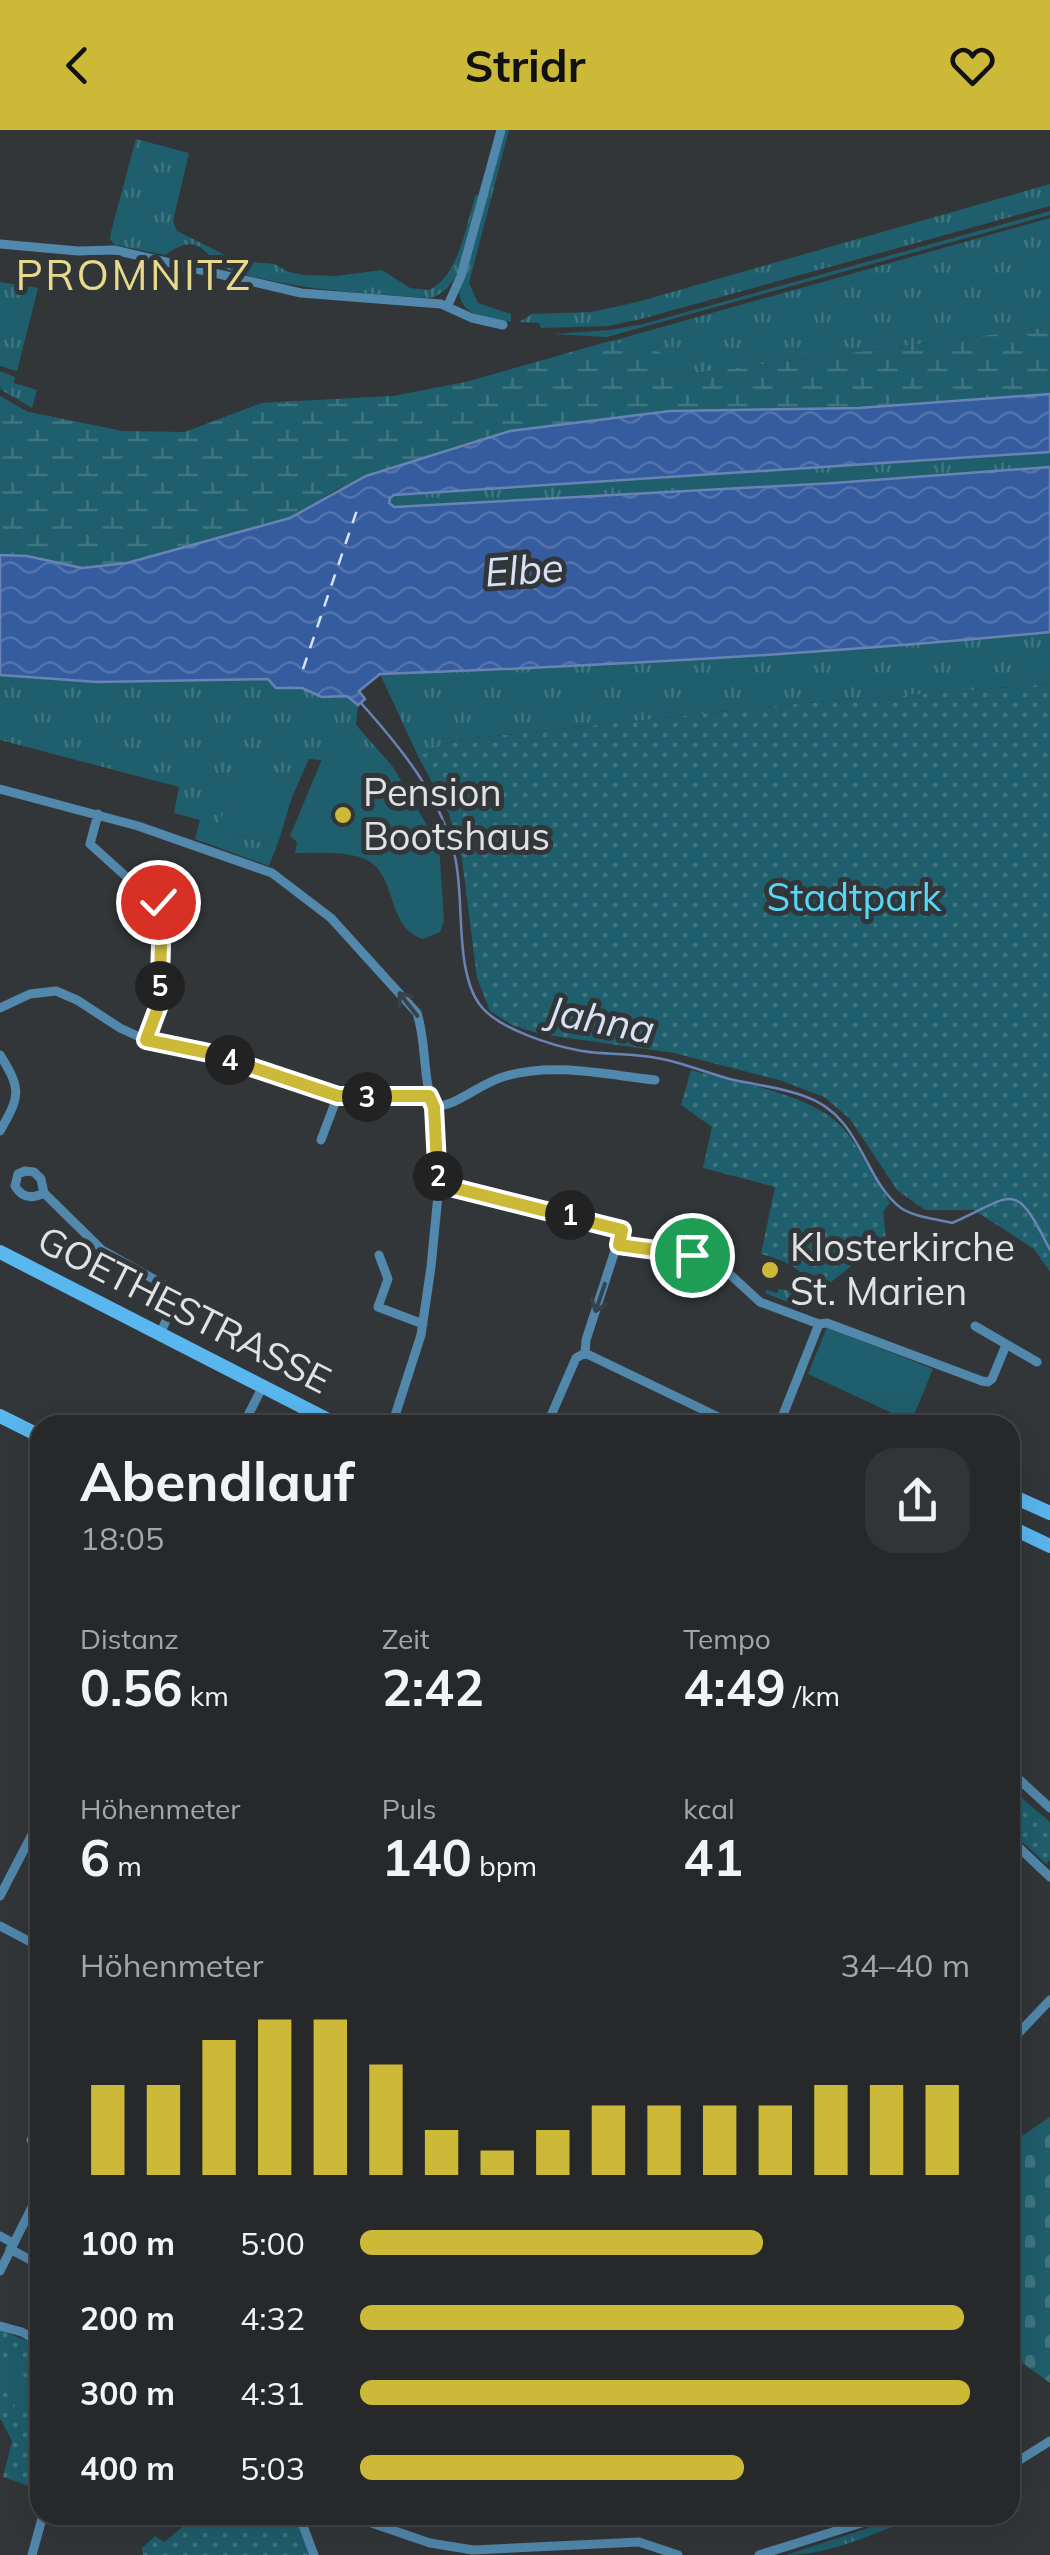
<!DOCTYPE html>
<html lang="de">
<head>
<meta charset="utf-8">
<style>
  :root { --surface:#26282a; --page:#323436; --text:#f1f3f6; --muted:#a4a6a8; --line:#424447; --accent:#ccb938 }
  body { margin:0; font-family:Mulish,sans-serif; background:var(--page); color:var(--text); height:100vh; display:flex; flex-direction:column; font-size:38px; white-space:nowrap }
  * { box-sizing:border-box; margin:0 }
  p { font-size:32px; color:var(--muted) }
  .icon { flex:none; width:55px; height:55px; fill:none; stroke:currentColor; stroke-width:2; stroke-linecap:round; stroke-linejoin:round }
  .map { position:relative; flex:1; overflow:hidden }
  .side { position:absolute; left:30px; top:1285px; width:990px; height:1110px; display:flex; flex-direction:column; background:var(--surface); border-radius:30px; box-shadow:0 10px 40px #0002,0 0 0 2px var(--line) }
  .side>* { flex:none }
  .pin { position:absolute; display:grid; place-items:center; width:85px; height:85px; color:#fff; margin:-42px; border:5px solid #fff; border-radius:50%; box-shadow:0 2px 10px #0007 }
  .km { position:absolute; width:50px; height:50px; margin:-25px; border-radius:50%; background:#222; color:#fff; font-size:28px; line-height:50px; text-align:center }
  .round { display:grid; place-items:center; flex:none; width:105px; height:105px; border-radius:30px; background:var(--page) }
  .summary { display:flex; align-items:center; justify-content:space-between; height:170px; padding:0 50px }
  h1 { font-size:55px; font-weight:700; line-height:75px }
  .stats { display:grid; grid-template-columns:repeat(3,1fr); gap:15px; height:170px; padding:10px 50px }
  .stats div { display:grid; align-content:center }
  .stats b { font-size:50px; font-weight:700 }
  .stats small { font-size:28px; font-weight:400 }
  .stats p { font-size:28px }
  .chart { height:280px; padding:20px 50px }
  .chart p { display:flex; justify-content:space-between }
  .chart svg { width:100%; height:180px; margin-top:10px; stroke:var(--accent); stroke-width:6 }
  ul { padding:0 50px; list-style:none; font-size:32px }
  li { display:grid; grid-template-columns:160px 120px 1fr; align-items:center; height:75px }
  li i { height:25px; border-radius:12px; background:var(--accent) }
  header { display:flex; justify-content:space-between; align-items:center; height:130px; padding:0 50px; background:var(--accent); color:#111; font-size:45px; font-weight:700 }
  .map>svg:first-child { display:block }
  .grass { fill:url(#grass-tufts) }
  .wetland { fill:url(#wetland-marsh) }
  .cemetery { fill:url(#cemetery-stones) }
  .park { fill:url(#park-dots) }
  .pitch { fill:#1f5e6c }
  .water { fill:url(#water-waves); stroke:#6984b4; stroke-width:2.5 }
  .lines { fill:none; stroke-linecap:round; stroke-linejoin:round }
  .stream { stroke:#6984b4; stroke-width:2.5 }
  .ferry { stroke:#d7e2f6; stroke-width:2.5; stroke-dasharray:12 10; stroke-linecap:butt }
  .street { stroke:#5188ac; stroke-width:9 }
  .secondary { stroke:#59b6ef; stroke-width:14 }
  .oneway { stroke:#374249 }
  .route-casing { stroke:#fff; stroke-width:20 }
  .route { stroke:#ccb938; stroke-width:12 }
  .poi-dot { fill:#ccb938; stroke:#323638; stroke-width:4 }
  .labels { text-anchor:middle; stroke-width:10; stroke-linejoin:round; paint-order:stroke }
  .poi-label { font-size:38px; fill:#e0e3e3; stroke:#323638; text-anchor:start }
  .park-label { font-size:38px; fill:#57d7f5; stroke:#323638 }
  .street-label { font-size:38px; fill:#e0e3e3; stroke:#323638 }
  .water-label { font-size:40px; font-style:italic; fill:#d7e2f6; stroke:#323638 }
  .quarter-label { font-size:42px; letter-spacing:2.5px; fill:#e7da8c; stroke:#323638 }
</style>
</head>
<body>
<header><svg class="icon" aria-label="back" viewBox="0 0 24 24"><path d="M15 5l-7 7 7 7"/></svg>Stridr<svg class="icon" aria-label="heart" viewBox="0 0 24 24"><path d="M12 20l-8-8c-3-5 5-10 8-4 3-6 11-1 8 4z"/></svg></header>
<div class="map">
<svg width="1050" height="2425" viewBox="0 0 1050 2425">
  <defs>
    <pattern id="grass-tufts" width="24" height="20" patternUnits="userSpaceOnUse" patternTransform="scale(2.5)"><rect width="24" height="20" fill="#1f5e6c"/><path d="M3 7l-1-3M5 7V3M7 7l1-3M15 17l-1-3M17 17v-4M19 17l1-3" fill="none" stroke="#3f7581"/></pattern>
    <pattern id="wetland-marsh" width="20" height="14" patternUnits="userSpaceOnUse" patternTransform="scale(2.5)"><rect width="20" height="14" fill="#1f5e6c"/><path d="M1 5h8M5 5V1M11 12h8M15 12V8" fill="none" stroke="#3f7581"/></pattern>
    <pattern id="cemetery-stones" width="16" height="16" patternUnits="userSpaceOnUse" patternTransform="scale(2.5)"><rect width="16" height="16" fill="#1f5e6c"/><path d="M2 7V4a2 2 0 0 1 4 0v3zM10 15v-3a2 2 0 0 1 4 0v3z" fill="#3f7581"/></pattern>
    <pattern id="park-dots" width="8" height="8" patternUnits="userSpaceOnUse" patternTransform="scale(2.5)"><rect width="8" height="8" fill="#1f5e6c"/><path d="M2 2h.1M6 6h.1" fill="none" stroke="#3f7581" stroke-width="1.8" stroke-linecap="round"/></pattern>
    <pattern id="water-waves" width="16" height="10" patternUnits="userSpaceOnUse" patternTransform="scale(2.5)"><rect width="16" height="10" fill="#365ca0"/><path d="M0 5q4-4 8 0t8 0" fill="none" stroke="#5373ad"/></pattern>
  </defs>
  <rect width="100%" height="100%" fill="#323638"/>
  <path class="grass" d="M504 0H509L469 153 478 173 511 184V192C489 190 462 187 459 162Z
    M136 9 189 23 173 91 177 101 237 131 275 134 288 142 305 145 336 146 382 140 410 158 429 160C460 145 466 94 476 64L479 67C470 99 466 157 431 168 363 164 297 160 231 141 204 132 204 97 165 125L115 115 110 109 111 102Z
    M1050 54V76L641 189 609 196 541 198 539 193 519 192 532 184 592 182 637 172Z
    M1050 81V85L607 207 554 204 610 200 643 194Z
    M1050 88V197L666 247 670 281 510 301 27 426 0 425V266L28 282 122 301 163 304 185 302 262 273 394 266 466 252Z
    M0 152 38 158 17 241 0 236Z
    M0 241 15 247 14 253 37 260 32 278 0 259Z
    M1050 322V337L834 353 394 377 389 374V368L394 365Z
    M1050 502V554L804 573 456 610 418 626 380 544C603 536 827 524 1050 502Z
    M0 545 97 552 269 549 277 558H302L322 567 347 566 358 575 356 595 393 637 309 629 292 667 236 651 218 698 272 716 279 710 269 736 195 709 200 690 174 683 179 657 0 610Z
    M779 1159 791 1161 800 1159 811 1171 808 1180 765 1163 767 1160 777 1163Z
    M908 2385H922C880 2401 832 2425 786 2425Z"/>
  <path class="wetland" d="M1050 197V264L859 278 670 281 510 301 338 359 291 388 127 433 82 438 27 426 0 425V288L28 282 122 301 185 302 262 273 394 266 466 252 610 211 660 222 666 247Z"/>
  <path class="cemetery" d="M1050 1987V2253L1010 2224V2014Z"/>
  <path class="park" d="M1050 554V1142L1034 1119 974 1080H925L897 1060 850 989 824 967 782 951 674 923 540 904 512 895 490 881 477 848 462 729 449 684 418 626 456 610 804 573Z
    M691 940C737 953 812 963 844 999 862 1021 875 1049 890 1073L883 1082 886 1108 815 1165C803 1137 788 1132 761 1124L775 1057 703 1038 712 997 681 975Z
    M1010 1664H1017L1050 1692V1730L1046 1734 1010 1700Z
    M0 2200 40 2216V2360L3 2347 12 2311 0 2288Z
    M197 2385H219L225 2392 235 2385 294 2386 310 2425H143L142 2418 155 2406 164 2412Z"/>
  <path class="pitch" d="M322 629 393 637 439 716 444 790 440 802 423 809C383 796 400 738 359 727 339 721 315 723 295 723L297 712 290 706Z
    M236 650 292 667 279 710 272 716 218 698Z
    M827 1197 933 1239 911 1292 808 1244Z
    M12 2225 37 2269 17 2280 0 2250V2232Z"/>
  <path class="water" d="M1050 264V322L394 365 390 368 389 373 394 377 834 353 1050 337V502C827 524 603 536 380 544L359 561 365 569 358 575 347 566 322 567 302 558H276L268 549 97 552 0 545V425L27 426 82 438 127 433 290 388 366 346 510 301 670 281 859 278Z"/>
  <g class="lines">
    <path class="stream" d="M361 573C401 618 441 666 455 727 465 769 454 840 480 875 498 899 553 916 582 921 607 925 633 923 657 928 682 932 706 943 730 949 755 955 780 957 804 966 862 985 863 1050 901 1078 914 1087 936 1089 952 1093 1015 1065 1014 1048 1050 1120"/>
    <path class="ferry" d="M303 539 357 380"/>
    <path class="street" d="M0 114 78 121 114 120 301 163 441 174 472 188 503 195
      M448 175 461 146 501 0
      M0 659 138 696 272 743 331 788 417 883C427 914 422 948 434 977L439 1055 431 1137 421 1205 392 1295
      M98 684 90 714 161 778 159 875 146 910
      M0 878 30 864 56 861 77 870 120 898 146 910 209 923 330 964 361 967 429 966
      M0 925C22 960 20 966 0 1001
      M434 977C462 974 479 953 506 946 554 932 607 945 655 950
      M321 1010 338 965
      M439 1055 622 1099 586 1210 585 1223
      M44 1063C32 1069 22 1068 15 1056L18 1044 25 1041 34 1042 41 1049 44 1063 102 1120 173 1160 174 1173 160 1204
      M619 1115 712 1128 760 1172 819 1194 827 1193 982 1251 988 1252 992 1249 1006 1215
      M379 1125 388 1149 378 1177 423 1194
      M975 1196 1037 1232
      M585 1223 735 1295
      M243 1295 262 1258
      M547 1295 576 1228 585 1223
      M779 1295 819 1194
      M1010 1641 1050 1678
      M1010 1709 1050 1747
      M0 1766 40 1689
      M0 1796 40 1817
      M1010 1912 1050 1870
      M31 2010 40 2012
      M0 2106 13 2113
      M10 2119 40 2135
      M0 2141 40 2061
      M0 2196 22 2202 40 2213
      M1010 2336 1050 2311
      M299 2385 314 2425
      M348 2385 430 2413 473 2420 639 2412 678 2425
      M32 2425 43 2385
      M759 2425 887 2385"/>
    <path class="secondary" d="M0 1122 338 1295
      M0 1286 40 1306
      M1010 1365 1050 1383
      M1010 1397 1050 1416"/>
  </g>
  <defs><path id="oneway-shaft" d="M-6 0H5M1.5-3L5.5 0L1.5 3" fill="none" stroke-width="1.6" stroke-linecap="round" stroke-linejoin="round" transform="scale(2.5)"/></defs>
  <g class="oneway">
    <use href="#oneway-shaft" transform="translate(408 874) rotate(-128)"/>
    <use href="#oneway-shaft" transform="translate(600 1168) rotate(109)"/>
  </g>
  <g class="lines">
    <g class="route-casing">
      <path id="route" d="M158 772 162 786 159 875 146 910 209 923 338 966H429L434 977 438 1054 622 1100 619 1115 692 1125"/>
    </g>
    <use href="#route" class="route"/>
  </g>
  <g class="poi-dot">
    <circle cx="343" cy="685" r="10"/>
    <circle cx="770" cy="1140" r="10"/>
  </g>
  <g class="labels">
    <g class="poi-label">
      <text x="363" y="676">Pension<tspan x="363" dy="44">Bootshaus</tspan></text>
      <text x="790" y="1131">Klosterkirche<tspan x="790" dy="44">St. Marien</tspan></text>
    </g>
    <g class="park-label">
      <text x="854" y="781">Stadtpark</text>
    </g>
    <g class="street-label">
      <text transform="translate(184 1180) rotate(27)" y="13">GOETHESTRASSE</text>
    </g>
    <g class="water-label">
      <text transform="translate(524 440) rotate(-4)" y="14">Elbe</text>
      <text transform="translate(601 890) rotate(11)" y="14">Jahna</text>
    </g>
    <g class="quarter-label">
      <text x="134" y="160">PROMNITZ</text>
    </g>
  </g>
</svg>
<div class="pin" style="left:692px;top:1125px;background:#1e9e55"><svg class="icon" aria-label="arrive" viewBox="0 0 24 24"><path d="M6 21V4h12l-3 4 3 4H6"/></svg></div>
<div class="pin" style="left:158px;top:772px;background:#d93025"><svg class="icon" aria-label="check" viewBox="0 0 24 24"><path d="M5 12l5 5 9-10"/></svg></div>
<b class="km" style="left:570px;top:1085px">1</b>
<b class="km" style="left:438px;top:1046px">2</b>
<b class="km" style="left:367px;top:967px">3</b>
<b class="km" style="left:230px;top:930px">4</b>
<b class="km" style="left:160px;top:856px">5</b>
<section class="side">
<div class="summary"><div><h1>Abendlauf</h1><p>18:05</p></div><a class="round"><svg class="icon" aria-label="share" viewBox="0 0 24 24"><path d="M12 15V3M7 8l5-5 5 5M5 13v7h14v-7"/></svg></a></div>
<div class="stats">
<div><p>Distanz</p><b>0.56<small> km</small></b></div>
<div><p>Zeit</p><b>2:42</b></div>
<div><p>Tempo</p><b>4:49<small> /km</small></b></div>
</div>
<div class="stats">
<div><p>Höhenmeter</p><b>6<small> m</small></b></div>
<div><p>Puls</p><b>140<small> bpm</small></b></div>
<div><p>kcal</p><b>41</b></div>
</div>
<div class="chart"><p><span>Höhenmeter</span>34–40 m</p>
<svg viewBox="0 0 160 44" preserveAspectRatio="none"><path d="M5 44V22M15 44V22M25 44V11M35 44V6M45 44V6M55 44V17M65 44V33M75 44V38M85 44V33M95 44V27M105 44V27M115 44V27M125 44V27M135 44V22M145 44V22M155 44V22"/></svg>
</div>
<ul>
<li><b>100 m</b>5:00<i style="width:66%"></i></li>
<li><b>200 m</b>4:32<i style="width:99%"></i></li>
<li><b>300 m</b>4:31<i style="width:100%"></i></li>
<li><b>400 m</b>5:03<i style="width:63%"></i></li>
</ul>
</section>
</div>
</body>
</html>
